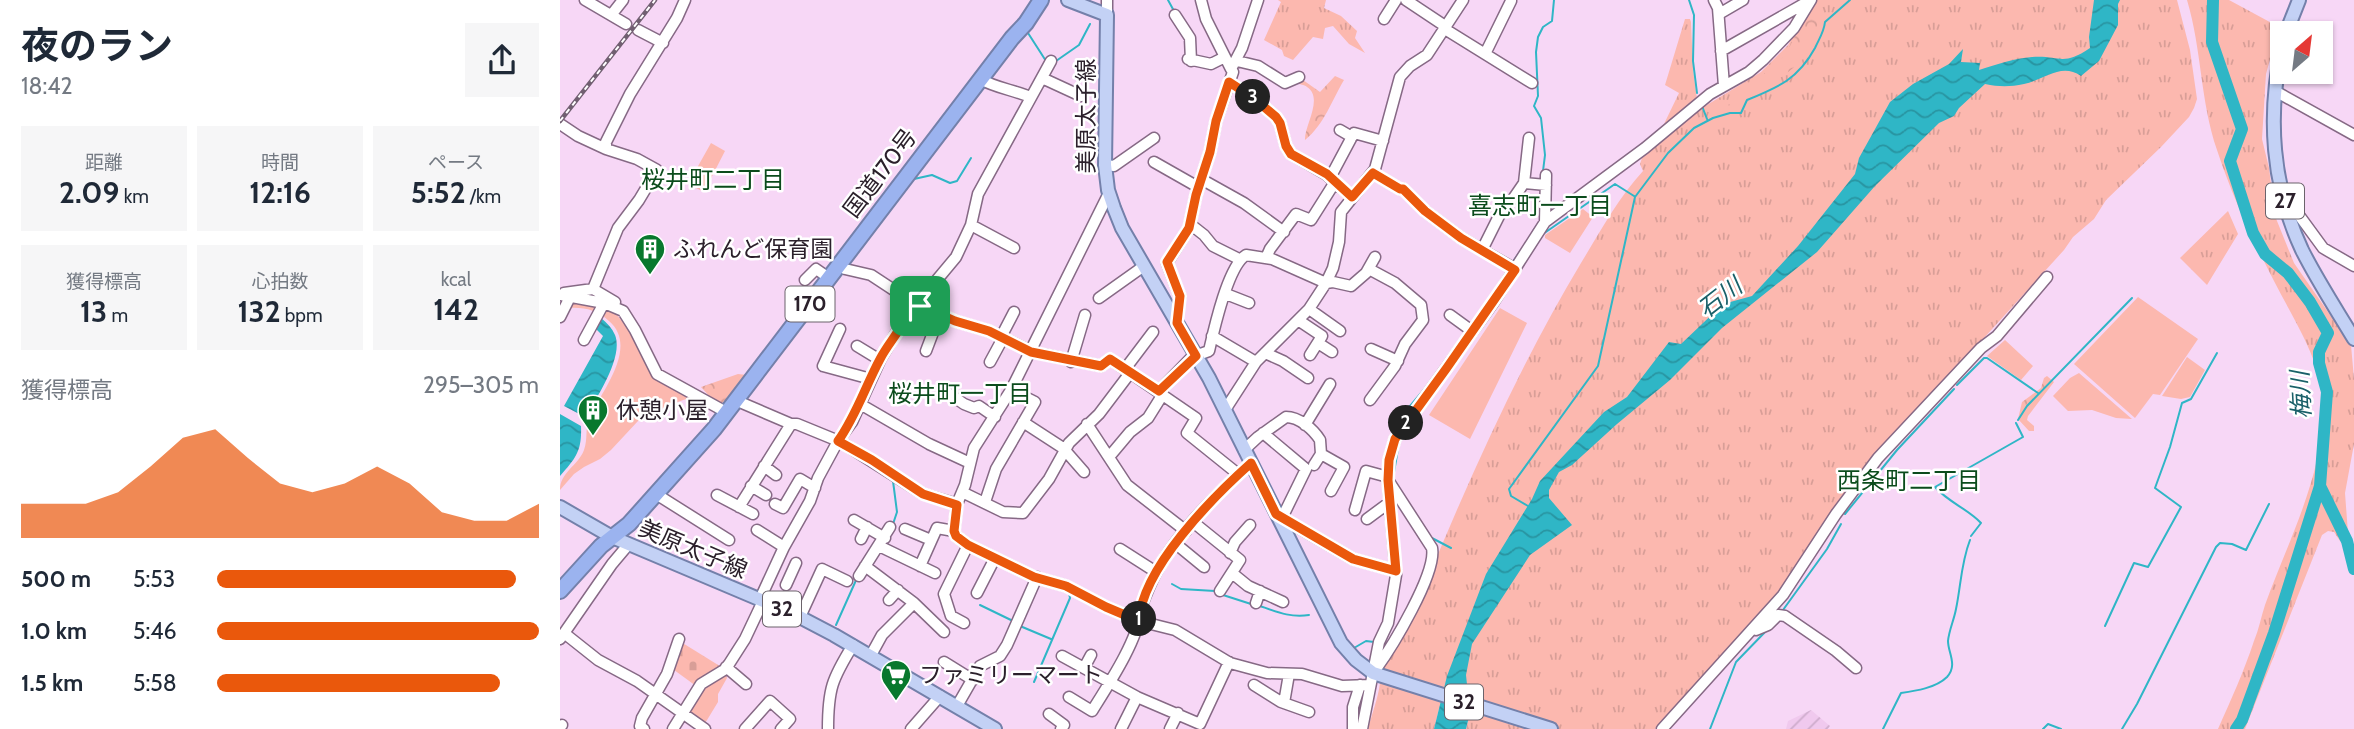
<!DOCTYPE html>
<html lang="ja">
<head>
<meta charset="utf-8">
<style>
  :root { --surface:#fff; --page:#f6f6f7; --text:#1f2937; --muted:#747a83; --accent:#ea580c }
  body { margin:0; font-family:Cabin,"Noto Sans JP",sans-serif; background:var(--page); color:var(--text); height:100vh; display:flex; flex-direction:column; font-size:26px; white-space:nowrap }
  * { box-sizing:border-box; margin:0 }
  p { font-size:23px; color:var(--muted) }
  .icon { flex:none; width:38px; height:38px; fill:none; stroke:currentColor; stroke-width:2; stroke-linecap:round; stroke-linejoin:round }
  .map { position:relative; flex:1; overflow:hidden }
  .panel { display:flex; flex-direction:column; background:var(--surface); width:560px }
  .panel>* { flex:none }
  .needle { width:46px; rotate:28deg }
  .tools { position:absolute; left:1710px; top:21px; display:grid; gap:14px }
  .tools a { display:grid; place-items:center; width:63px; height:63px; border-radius:0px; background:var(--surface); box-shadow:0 2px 5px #0004; font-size:35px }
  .pin { position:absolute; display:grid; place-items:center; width:60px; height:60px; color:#fff; margin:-30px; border-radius:14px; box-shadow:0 4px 10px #0006 }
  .km { position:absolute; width:35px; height:35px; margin:-18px; border-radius:50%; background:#222; color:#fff; font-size:19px; line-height:35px; text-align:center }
  .round { display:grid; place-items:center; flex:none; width:74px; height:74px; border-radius:0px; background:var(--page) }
  .summary { display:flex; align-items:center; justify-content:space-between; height:119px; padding:0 21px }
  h1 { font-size:38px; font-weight:700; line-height:52px }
  .figures { display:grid; grid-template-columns:repeat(3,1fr); gap:10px; height:119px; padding:7px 21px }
  .figures div { display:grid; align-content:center; border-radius:0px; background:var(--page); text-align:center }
  .figures b { font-size:30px; font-weight:700 }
  .figures small { font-size:19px; font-weight:400 }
  .figures p { font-size:19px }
  .chart { height:196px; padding:14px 21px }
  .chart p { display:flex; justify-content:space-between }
  .chart svg { width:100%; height:126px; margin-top:7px; fill:var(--accent); opacity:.7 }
  ul { padding:0 21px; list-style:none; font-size:23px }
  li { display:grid; grid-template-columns:112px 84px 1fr; align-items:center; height:52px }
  li i { height:18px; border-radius:9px; background:var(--accent) }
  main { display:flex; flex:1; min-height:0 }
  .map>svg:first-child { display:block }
  .industrial { fill:url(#industrial-furrows) }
  .grass { fill:url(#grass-tufts) }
  .forest { fill:url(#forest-crowns) }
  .cemetery { fill:url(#cemetery-stones) }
  .green { fill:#fcb8af }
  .water { fill:url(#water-waves) }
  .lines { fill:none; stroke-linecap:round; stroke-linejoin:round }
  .stream { stroke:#2fb6c6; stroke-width:2 }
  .river { stroke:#2fb6c6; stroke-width:12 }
  .minor-casing { stroke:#866985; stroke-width:13 }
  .major-casing { stroke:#7480aa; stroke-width:16 }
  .highway-casing { stroke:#7480aa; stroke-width:18 }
  .minor { stroke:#fff; stroke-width:10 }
  .major { stroke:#c3d1f5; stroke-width:12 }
  .highway { stroke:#9bb3ef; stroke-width:14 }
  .rail-casing { stroke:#715f71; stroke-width:4.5 }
  .rail { stroke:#fff; stroke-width:2; stroke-dasharray:5; stroke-linecap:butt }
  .route-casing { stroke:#fff; stroke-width:14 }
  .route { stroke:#ea580c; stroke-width:9 }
  .labels { text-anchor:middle; stroke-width:5; stroke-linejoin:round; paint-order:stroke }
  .shield { fill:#fff; stroke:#6b636b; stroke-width:2 }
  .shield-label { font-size:21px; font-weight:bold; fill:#2b202b }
  .street-label { font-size:23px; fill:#2b202b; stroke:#fff }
  .poi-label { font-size:23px; fill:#2b202b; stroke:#fff; text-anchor:start }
  .neighbourhood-label { font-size:24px; fill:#0b4c1c; stroke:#fff }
  .water-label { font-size:24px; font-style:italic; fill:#1a6069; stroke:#fff }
</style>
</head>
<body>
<main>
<section class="panel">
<div class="summary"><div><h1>夜のラン</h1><p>18:42</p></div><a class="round"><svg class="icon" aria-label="share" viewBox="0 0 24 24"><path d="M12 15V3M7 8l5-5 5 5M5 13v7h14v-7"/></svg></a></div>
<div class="figures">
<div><p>距離</p><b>2.09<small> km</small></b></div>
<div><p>時間</p><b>12:16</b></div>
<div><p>ペース</p><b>5:52<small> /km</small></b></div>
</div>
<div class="figures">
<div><p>獲得標高</p><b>13<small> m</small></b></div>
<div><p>心拍数</p><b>132<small> bpm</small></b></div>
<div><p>kcal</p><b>142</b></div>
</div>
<div class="chart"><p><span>獲得標高</span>295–305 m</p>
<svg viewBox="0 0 160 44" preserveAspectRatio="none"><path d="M0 44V32L10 32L20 32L30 28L40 19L50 9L60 6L70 16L80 25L90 28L100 25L110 19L120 25L130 35L140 38L150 38L160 32V44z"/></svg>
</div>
<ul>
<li><b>500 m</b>5:53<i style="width:93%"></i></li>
<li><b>1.0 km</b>5:46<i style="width:100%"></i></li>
<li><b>1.5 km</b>5:58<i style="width:88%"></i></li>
</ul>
</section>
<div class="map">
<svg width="1794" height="729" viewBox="0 0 1794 729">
  <defs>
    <pattern id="industrial-furrows" width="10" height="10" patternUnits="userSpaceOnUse" patternTransform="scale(1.75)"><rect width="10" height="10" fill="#f0c9ee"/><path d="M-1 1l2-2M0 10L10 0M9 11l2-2" fill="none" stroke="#ceaccc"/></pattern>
    <pattern id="grass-tufts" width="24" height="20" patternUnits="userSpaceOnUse" patternTransform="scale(1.75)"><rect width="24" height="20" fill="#fcb8af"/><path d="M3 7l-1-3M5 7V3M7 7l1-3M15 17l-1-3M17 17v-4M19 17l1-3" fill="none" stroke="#d89e97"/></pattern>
    <pattern id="forest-crowns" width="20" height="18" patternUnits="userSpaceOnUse" patternTransform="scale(1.75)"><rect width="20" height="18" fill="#fcb8af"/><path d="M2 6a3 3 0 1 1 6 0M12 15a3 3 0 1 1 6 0" fill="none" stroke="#d89e97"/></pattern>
    <pattern id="cemetery-stones" width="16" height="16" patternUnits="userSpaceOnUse" patternTransform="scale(1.75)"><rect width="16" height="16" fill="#fcb8af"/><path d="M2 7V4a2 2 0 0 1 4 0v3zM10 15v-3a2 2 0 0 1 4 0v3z" fill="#d89e97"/></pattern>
    <pattern id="water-waves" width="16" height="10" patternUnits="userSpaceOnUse" patternTransform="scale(1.75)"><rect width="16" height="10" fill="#2fb6c6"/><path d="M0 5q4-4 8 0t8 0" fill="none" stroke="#2894a1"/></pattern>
  </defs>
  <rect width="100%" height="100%" fill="#f7d7f6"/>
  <path class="industrial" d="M1251 710 1270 726 1268 729H1226L1228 721Z"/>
  <path class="grass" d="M718 0H766L764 8 781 16 797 31 795 38 805 53 789 44 773 26 765 28 763 39 753 37 733 60 724 56 722 50 704 40 721 2Z
    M1256 0H1617L1630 50 1637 99 1634 108 1629 117 1601 147 1546 200 1534 219 1513 237 1504 250 1301 473 1210 607 1095 729H906L910 713 880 705 874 729H808C812 714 818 698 820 683 821 677 820 673 822 667 835 637 855 609 868 578 913 470 961 363 1021 263 1040 232 1058 198 1083 171L1080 164 1082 158 1137 111 1201 72 1228 45Z
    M1627 0H1669L1719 27 1706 74 1702 139 1709 168 1715 216 1734 263 1791 345 1794 379V444L1785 493 1788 533 1780 541 1774 532 1768 531 1762 535 1685 729H1658C1671 700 1684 671 1694 641 1699 629 1701 617 1705 605 1728 541 1765 473 1763 403 1761 359 1733 319 1714 281 1692 238 1672 196 1657 150 1640 100 1642 50 1627 0Z
    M1125 19H1130L1131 22 1133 70 1137 99 1104 124 1119 93 1105 85Z
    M1668 211 1678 234 1647 285 1620 258Z"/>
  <path class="forest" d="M1249 17 1258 21C1251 60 1233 70 1201 90 1197 93 1191 95 1186 98 1178 104 1174 109 1164 113L1160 111 1159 108 1179 101 1212 65 1225 56 1241 24Z
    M775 76 784 80C772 100 764 125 745 140 744 126 764 98 747 87 744 84 740 85 736 83L743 80 760 92Z
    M178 374 187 375 172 397 164 403 151 398 141 387Z
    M1487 376 1494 382 1468 416 1467 420 1474 426V431H1469L1458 419 1462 402 1481 388 1484 378Z"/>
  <path class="cemetery" d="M121 642 163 668 136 686 110 667Z"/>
  <path class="green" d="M151 143 165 151 144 192 128 184Z
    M1023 209 1033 217 1010 253 985 238V235Z
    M1578 297 1638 339 1600 395 1593 394 1575 418 1514 364Z
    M13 301 53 310 69 330 98 378 125 394 129 398 109 405 78 421 51 450 40 459 24 467 14 474 0 490C0 472 18 466 24 450 28 439 25 428 29 418 42 391 79 347 49 321 37 310 24 307 9 308Z
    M940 308 967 323 910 439 869 415Z
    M1445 340 1473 366 1461 380 1427 356Z
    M1627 357 1645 370 1630 397 1621 399 1602 396Z
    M1519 373 1572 419 1556 418 1532 410 1508 411 1493 396 1510 378Z
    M165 672 167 678 158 694V702L144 725 126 712 145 683Z"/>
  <path class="water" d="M1534 0H1560L1558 4V25L1539 61 1521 76C1501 62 1484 80 1464 84 1450 87 1439 87 1425 84L1399 108 1394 116 1379 123 1315 186 1257 252 1162 328 1110 380 1057 424 1012 465 999 472 989 490V498L1012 525 970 555 912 644 906 675 910 713 906 729H874L887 676 926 574 972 499 980 481 1044 412 1067 397 1109 342 1121 344 1163 304 1192 296 1238 246 1295 174 1299 158 1330 102 1353 84 1389 64 1403 49 1401 62 1420 63 1419 70C1435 65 1455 58 1472 57 1500 55 1502 67 1530 48L1529 37Z
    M41 318C47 323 52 328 55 335 64 357 36 399 25 417L4 406 43 336 35 328Z
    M0 414 21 426C22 451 16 458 0 476Z"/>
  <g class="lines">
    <path class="stream" d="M608 0 614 11
      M1129 0 1134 15 1133 61 1137 93
      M468 33 486 61
      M496 61 519 45 530 24
      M1142 106 1147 119
      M983 171 985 155 981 118 974 106 978 96 976 52 978 37 983 27 992 21 994 0
      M354 179 372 175 390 183 397 181 411 158
      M973 231 980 221
      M983 234 1055 184 1074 196
      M952 263 974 232
      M935 290 949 268
      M1397 385 1424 358H1427L1478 393
      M1458 420 1467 406 1572 298
      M841 424 845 412 867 386
      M333 481 337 512 333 524
      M835 482 833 478 839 443
      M968 506 951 496 949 489 1038 366 1075 197 1108 153 1134 128 1153 118 1170 113H1181L1187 100C1219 87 1238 79 1255 48 1259 39 1264 32 1265 22L1290 0
      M835 510 836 498
      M1285 514 1337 450 1394 389
      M1411 536 1421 523C1408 509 1388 502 1375 487L1463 437 1456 423
      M870 537 891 548
      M612 584 621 589 655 591
      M663 595 691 604
      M420 605 453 621
      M700 606C717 612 731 618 749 615
      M1223 610 1267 549 1281 524
      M276 625 297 578
      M460 626 491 639
      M1545 626 1574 563 1588 567 1621 507 1595 488 1610 447 1622 403 1631 399 1657 353
      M794 648 806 641 814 642
      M474 682 510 598 509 593
      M1150 729 1176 662 1206 631
      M1323 729 1341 693C1355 691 1376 688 1387 677 1398 665 1388 653 1388 641 1389 630 1394 620 1396 609 1401 585 1401 563 1410 540
      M1483 729 1488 724 1501 729
      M1562 729 1577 704 1656 547 1660 543 1672 544 1686 550 1709 504"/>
    <path class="river" d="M1653 0 1652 42 1682 129 1670 161 1693 233 1705 254 1728 273 1750 302 1768 333 1759 352V363L1767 392 1760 486 1714 633 1682 720 1676 729
      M1760 486 1787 541 1794 569"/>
    <g class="minor-casing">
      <path id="minor" d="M25 0 66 24
        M641 0 646 19 671 69
        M846 0 885 26 888 31 972 83
        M1154 0 1158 8 1164 86
        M52 14 63 0
        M1159 14 1183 0
        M547 15V0
        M615 15 630 38 631 61
        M824 19 836 0
        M78 30 103 43
        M1161 51 1249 1
        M925 54 951 1
        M628 59 651 64 665 57
        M677 61 698 66 725 83 739 77
        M482 78 521 96
        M420 79C436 88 454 90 470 97
        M669 82 695 99 716 117 720 123 726 146 731 154 767 175 792 197
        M1715 91 1794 135
        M0 124 18 136 46 149
        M780 130 792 137
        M969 138 964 183 986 185
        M594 162 638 187
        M545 165 554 166 594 138
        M813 173 840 189H843L865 211 901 238 955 269
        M770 178 794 133 823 141
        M641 179 684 203 724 232
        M953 199 964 183
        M1725 202 1733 207 1763 248 1794 266
        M985 222 986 175
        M630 224 644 235 653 246 679 259
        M411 225 454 248
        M922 250 945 204
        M706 258 710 249 736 214 751 220 775 182
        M279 265 285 269 311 275 352 302 395 321 429 331 472 352 541 366 550 359 636 418 627 433 678 474
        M809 269 835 283 861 305 863 320 845 344 835 366 810 400
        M245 280 256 269 269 278
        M33 289 58 228 79 200 97 170 77 159 46 149V142L70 94 117 18 125 0
        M4 293 33 289 55 302
        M666 294 689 303
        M0 295 44 303 63 311 75 330 97 374 166 412
        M539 298 584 266
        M360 306 376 281 396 257 411 225 418 194 491 61
        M749 309 780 331
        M890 315 912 331
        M0 317 10 297
        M738 320 762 336 750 355
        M616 323 620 296 607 263 629 228 636 195 650 152 656 121 673 72 671 69 682 48 698 0
        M280 329 263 366 311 379
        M652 336 696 362
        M441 337 454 312
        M24 340 44 303
        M758 343 772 352
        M297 346 320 360
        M811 349 838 361
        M366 351 380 314
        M705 353 723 361 748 378
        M430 362 443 338
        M511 362 525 315
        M565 369 593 332
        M382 389 404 404 414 408 419 406 435 417
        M599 391 632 357 649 351C654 329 668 266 686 255L712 259 766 283 773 282 791 286 806 273 815 257
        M175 400 231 424H237L281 442 363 494 397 504
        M300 404 369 444 410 463
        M665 410 696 362 749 309 766 283 773 268 779 242 781 212 815 169 840 77 850 66 867 55 903 0
        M463 422 503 448 524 472
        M527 424 567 485 626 531
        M745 425 770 384
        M703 433 746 469 722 518
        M684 450 698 437 726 417C739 417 753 429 760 440L761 454 754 465
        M761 454 784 467 771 491
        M549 457 570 432 588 418 603 394
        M204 466 216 475
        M191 486 206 495
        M402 492 443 512 463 513 489 479 509 443 539 414 570 373
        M96 494 169 540
        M157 495 193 514
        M425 502 436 469 475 402 451 390
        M215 504 223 508 240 479 255 488
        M179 507 231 424
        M795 510 806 471 828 477
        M717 515 793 559 836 571
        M807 519 830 502
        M294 520 325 538
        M633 522 680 560 660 591
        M345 529 371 540
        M197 530 224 547
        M394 531 397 504 405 485 414 448 451 390 549 193
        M301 539 307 527
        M616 544 644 567
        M319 546 375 573
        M560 549 596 572
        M670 553 675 542 690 525
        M305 566 354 603 384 632
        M360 566 377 528 394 531 396 536 408 545 435 558 474 577 506 586 546 607 579 621 615 630 670 663 707 673 742 674 782 686 810 685
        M672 573 688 586 723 602
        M299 576 330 527
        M226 585 236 563
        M417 593 435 558
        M200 599 224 547 250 501 258 478 278 441 292 422 321 358 346 317 352 302
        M329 600 338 590
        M696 603 700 591
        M240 617 262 569 287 581
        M404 623 391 616 384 594 408 545
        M1196 630 1208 625 1218 615 1225 616 1276 651 1296 668
        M4 633 38 660 77 681 145 729
        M0 639 52 564 68 545
        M311 655 322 635 354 603
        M502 656 577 697 640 724 669 662
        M384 662 413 680
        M166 667 186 684
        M524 668 531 655
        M816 669C832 647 877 573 872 548L830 483
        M694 685 721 702 749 712
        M509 697 532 711C545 690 581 636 579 613 584 600 589 586 596 573 617 533 657 493 691 463
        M724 703 729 674
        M397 706 420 666 440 656 447 645 477 577
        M489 714 504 725 501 729
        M0 727 2 725
        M84 729 80 726 82 718 107 674 119 639
        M113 729 141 684 164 670 169 664 185 639 203 601
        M185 729 210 701 230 719 221 729
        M268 729C268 689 272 679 293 645
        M351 729 380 696
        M561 729 577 697
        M610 729 618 713
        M793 729V707L800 685
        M802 729 819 642 828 623 836 575 828 480 829 460 835 439 933 303 985 222 1085 148 1150 94 1189 72 1203 60 1234 28 1251 0
        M1102 729 1223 595 1276 514 1318 458 1421 348 1437 336 1487 277"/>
    </g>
    <g class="major-casing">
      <path id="major" d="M508 0 547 15 545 165 548 190 554 208 562 228 649 378 781 643 796 660 813 673 991 729
        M1726 33 1739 0
        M1722 48C1707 116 1712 186 1742 250 1757 280 1776 309 1794 339
        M0 507 52 537 232 613 274 635 435 729"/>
    </g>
    <g class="highway-casing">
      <path id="highway" d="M0 591 41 546 69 524 154 429 452 38 466 23 481 0"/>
    </g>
    <use href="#minor" class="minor"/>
    <use href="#major" class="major"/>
    <use href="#highway" class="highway"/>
    <g class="rail-casing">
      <path id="rail" d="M0 121 95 0"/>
    </g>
    <use href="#rail" class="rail"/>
  </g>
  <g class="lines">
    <g class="route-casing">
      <path id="route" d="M669 82 695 99 716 117 720 123 726 146 731 154 767 174 792 197 813 173 840 189H843L865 211 901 238 955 270 886 369 835 439 829 460 828 480 836 571 793 559 716 514 691 463C653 497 582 568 579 621L546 607 506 586 474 577 408 545 396 536 394 531 397 505 363 494 312 460 278 441C296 416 305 387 320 359 330 340 347 324 352 302L395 321 429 331 471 352 541 366 550 359 599 391 636 356 617 323 620 296 607 262 629 228 636 195 650 152 656 121Z"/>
    </g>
    <use href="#route" class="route"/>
  </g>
  <defs>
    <g id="building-pin" transform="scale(1.575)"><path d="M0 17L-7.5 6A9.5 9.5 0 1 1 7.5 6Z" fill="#08782d" stroke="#fff"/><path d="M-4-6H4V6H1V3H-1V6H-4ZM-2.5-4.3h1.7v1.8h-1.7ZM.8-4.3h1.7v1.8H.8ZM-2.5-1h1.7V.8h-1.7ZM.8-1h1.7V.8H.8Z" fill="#fff"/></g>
    <g id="supermarket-pin" transform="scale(1.575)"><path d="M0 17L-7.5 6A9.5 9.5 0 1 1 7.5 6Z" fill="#08782d" stroke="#fff"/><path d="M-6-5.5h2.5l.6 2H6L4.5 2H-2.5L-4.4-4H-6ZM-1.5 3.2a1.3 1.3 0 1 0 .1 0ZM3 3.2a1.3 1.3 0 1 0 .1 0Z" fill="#fff"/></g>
  </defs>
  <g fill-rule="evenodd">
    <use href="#building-pin" x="90" y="249"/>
    <use href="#building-pin" x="33" y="410"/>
    <use href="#supermarket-pin" x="336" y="675"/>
  </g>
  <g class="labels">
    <g class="shield">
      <rect x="1706" y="183.5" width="38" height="35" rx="5"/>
      <rect x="225.5" y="286.5" width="49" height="35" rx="5"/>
      <rect x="203" y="591.5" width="38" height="35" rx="5"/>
      <rect x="885" y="684.5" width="38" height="35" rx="5"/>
    </g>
    <g class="shield-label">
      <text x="1725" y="208">27</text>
      <text x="250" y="311">170</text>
      <text x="222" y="616">32</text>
      <text x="904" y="709">32</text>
    </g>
    <g class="street-label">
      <text transform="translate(526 116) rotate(-90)" y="8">美原太子線</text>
      <text transform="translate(320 173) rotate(-53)" y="8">国道170号</text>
      <text transform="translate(133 549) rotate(23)" y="8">美原太子線</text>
    </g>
    <g class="poi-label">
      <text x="113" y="257">ふれんど保育園</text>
      <text x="56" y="418">休憩小屋</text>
      <text x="359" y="683">ファミリーマート</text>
    </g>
    <g class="neighbourhood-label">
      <text x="153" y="188">桜井町二丁目</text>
      <text x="980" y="214">喜志町一丁目</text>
      <text x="400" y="402">桜井町一丁目</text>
      <text x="1349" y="489">西条町二丁目</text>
    </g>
    <g class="water-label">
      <text transform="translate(1160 298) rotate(-38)" y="8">石川</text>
      <text transform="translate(1741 395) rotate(-93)" y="8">梅川</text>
    </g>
  </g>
</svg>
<div class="tools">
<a><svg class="needle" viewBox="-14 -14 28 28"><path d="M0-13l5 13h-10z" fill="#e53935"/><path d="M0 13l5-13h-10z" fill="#747a83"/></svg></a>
</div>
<div class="pin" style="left:360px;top:306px;background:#1e9e55"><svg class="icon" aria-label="arrive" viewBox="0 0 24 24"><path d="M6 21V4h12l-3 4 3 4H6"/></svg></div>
<b class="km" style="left:579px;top:619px">1</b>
<b class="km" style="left:846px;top:423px">2</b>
<b class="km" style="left:693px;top:97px">3</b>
</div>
</main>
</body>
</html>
